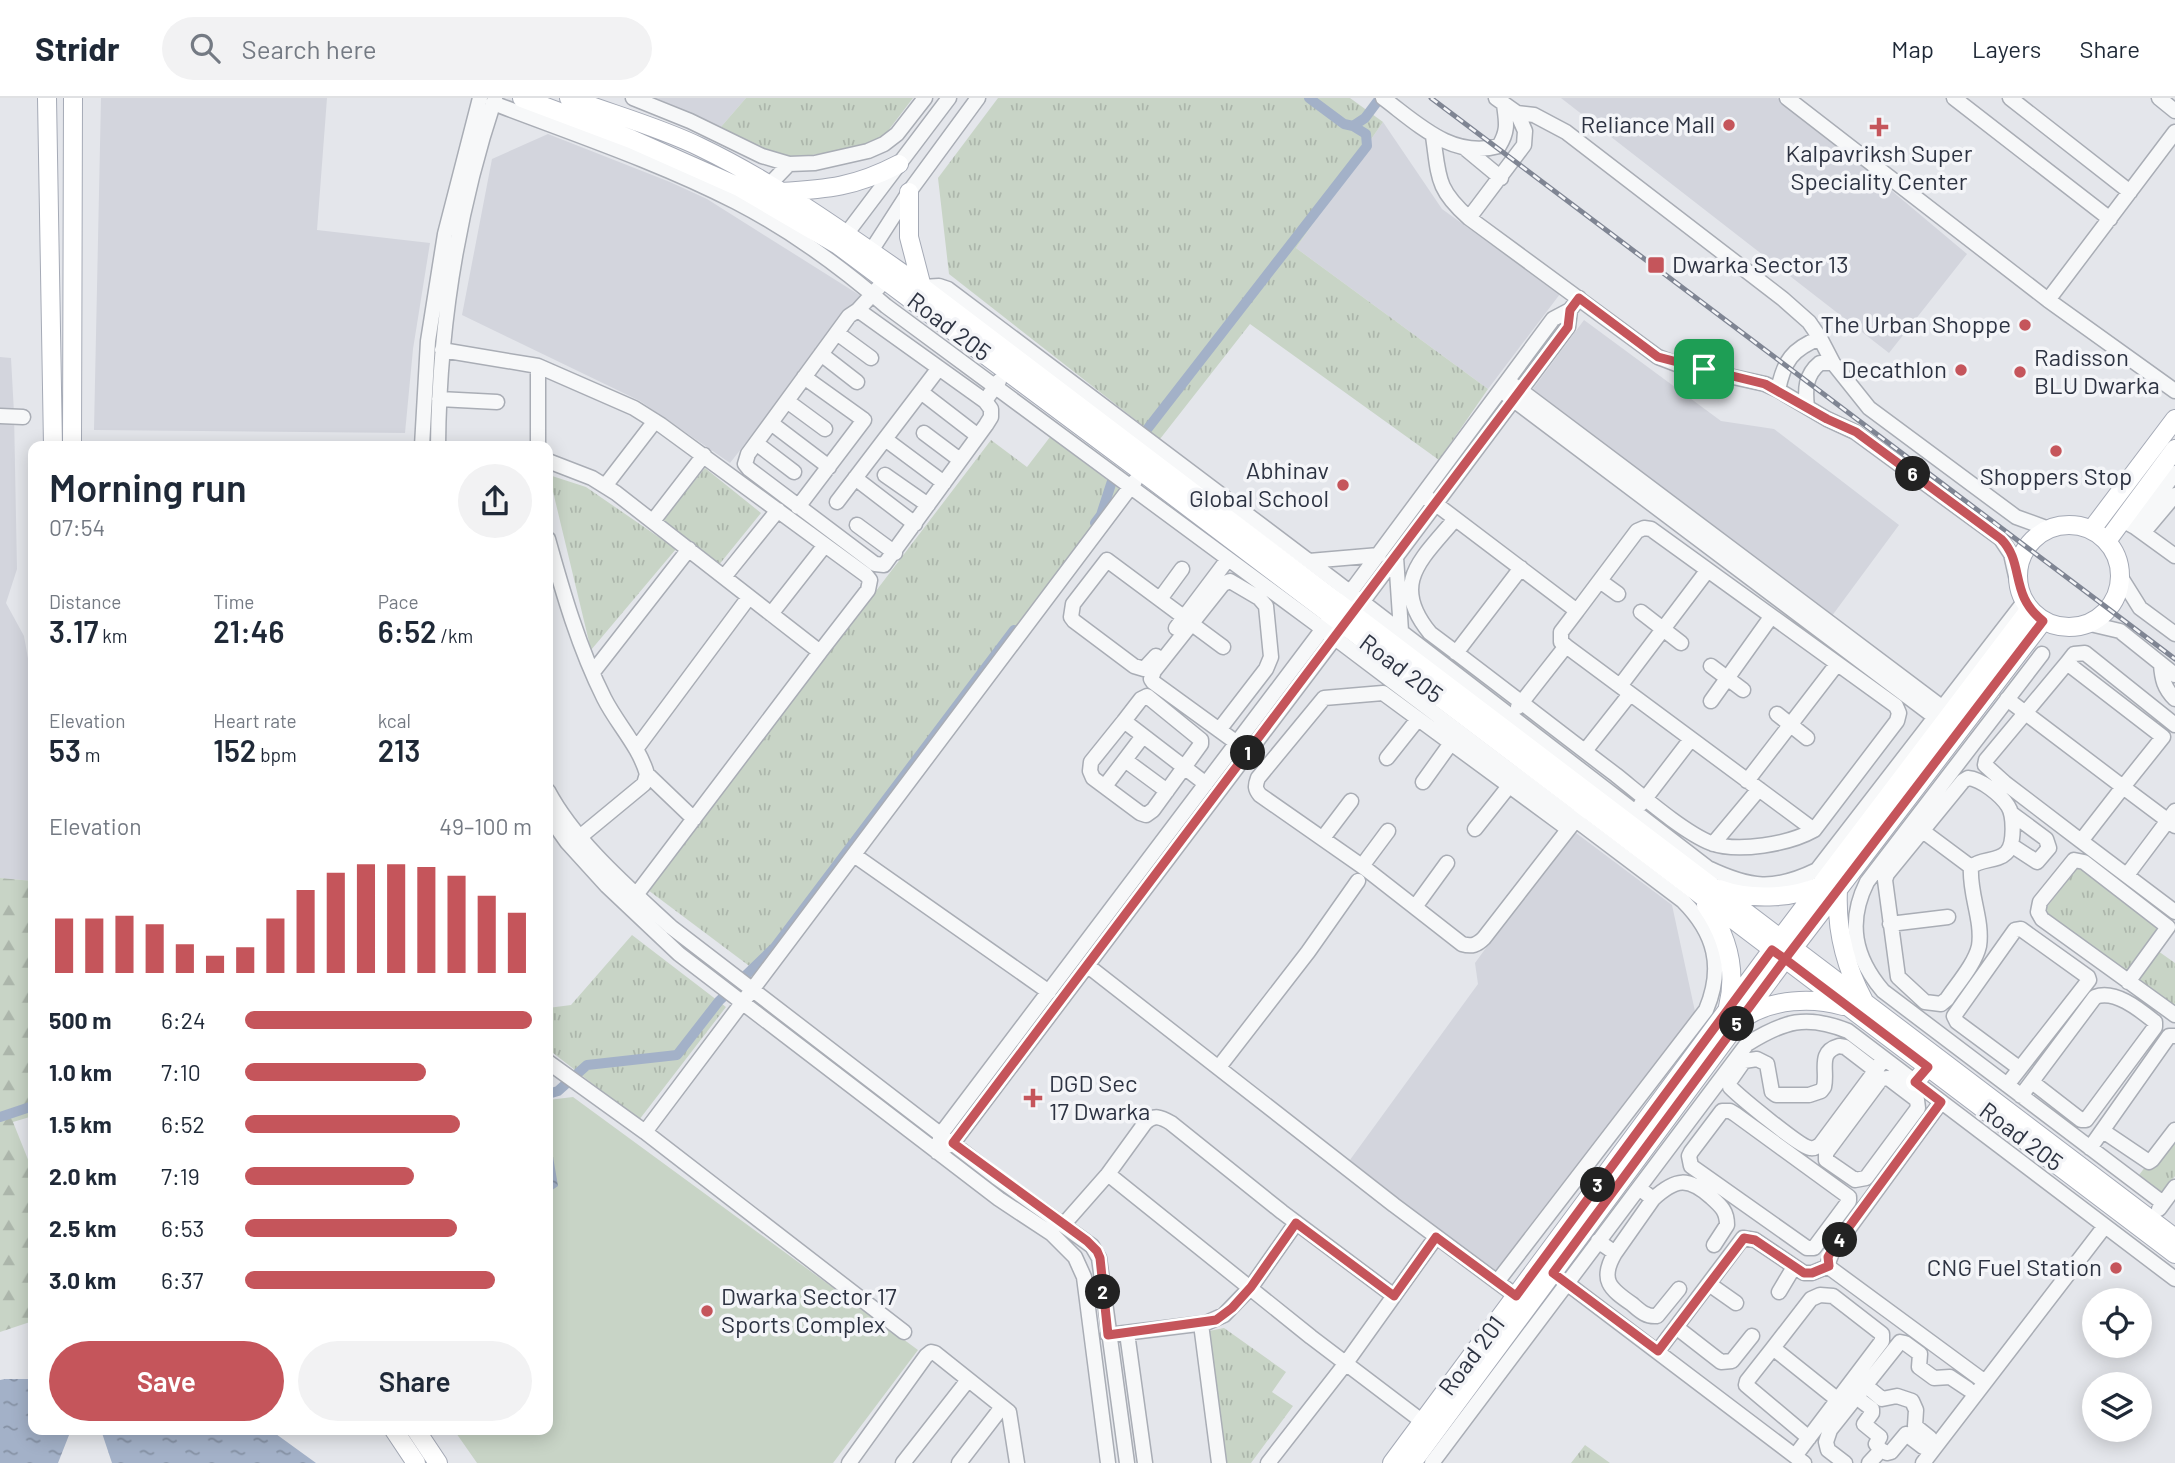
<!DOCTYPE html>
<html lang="en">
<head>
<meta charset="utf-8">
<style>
  :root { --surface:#fff; --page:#f2f2f3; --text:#1f2937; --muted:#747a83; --line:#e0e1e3; --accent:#c5555b }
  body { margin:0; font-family:Barlow,sans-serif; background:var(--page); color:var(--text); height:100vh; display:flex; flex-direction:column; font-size:26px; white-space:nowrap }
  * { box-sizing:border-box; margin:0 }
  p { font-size:23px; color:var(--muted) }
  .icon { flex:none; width:38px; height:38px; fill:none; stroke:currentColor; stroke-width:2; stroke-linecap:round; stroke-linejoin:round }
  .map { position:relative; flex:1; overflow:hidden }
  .details { position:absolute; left:28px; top:343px; width:525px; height:994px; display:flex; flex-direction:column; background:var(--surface); border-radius:14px; box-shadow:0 4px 18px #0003 }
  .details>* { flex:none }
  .fabs { position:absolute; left:2082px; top:1190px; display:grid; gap:14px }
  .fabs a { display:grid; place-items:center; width:70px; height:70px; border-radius:50%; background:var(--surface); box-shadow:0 4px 18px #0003; font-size:35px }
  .pin { position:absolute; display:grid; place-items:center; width:60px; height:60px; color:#fff; margin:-30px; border-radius:14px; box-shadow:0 4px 10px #0006 }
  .km { position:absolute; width:35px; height:35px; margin:-18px; border-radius:50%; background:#222; color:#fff; font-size:19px; line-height:35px; text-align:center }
  .round { display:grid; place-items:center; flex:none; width:74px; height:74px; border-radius:37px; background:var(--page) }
  .head { display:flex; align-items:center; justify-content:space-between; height:119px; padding:0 21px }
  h1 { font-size:38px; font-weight:600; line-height:52px }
  .metrics { display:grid; grid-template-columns:repeat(3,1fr); gap:10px; height:119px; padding:7px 21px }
  .metrics div { display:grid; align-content:center }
  .metrics b { font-size:30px; font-weight:600 }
  .metrics small { font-size:19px; font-weight:400 }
  .metrics p { font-size:19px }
  .chart { height:196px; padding:14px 21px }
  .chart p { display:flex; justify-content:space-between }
  .chart svg { width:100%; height:126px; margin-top:7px; stroke:var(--accent); stroke-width:6 }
  .action { display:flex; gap:14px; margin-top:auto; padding:14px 21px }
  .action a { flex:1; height:80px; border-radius:42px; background:var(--accent); color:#fff; font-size:28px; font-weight:600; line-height:80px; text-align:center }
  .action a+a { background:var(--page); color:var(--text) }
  ul { padding:0 21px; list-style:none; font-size:23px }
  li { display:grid; grid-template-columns:112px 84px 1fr; align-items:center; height:52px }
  li i { height:18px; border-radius:9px; background:var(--accent) }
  header { display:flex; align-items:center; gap:42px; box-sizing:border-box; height:98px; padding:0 35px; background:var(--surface); border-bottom:2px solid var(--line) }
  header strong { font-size:33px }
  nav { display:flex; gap:38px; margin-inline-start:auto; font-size:24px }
  .search { width:490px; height:63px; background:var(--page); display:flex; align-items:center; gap:18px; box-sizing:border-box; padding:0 24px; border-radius:38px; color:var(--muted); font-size:26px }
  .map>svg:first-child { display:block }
  .built { fill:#d3d5dd }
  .grass { fill:#c8d4c6 }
  .forest { fill:url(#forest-firs) }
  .park { fill:url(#park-tufts) }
  .water { fill:url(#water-ripples) }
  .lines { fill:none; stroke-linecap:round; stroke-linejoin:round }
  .canal { stroke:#a3b1c8; stroke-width:10 }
  .minor-casing { stroke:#a9adb5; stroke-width:17 }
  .major-casing { stroke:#a5aab6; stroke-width:20 }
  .minor { stroke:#f7f8f9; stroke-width:14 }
  .major { stroke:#fff; stroke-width:18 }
  .rail-casing { stroke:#7f8593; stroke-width:5 }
  .rail { stroke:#f4f5f8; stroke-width:2.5; stroke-dasharray:8; stroke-linecap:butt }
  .route-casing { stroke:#fff; stroke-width:14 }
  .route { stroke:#c5555b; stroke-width:9 }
  .poi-dot { fill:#c5555b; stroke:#f4f5f8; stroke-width:2.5 }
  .labels { text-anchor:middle; stroke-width:7; stroke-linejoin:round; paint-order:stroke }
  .poi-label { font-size:24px; fill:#2d3342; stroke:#f4f5f8; text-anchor:end }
  .street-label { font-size:24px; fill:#2d3342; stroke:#f4f5f8 }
</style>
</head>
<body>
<header>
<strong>Stridr</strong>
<div class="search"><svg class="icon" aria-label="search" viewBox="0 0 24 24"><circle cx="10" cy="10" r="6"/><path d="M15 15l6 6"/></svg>Search here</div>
<nav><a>Map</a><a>Layers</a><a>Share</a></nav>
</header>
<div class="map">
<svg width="2175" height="1365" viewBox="0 0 2175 1365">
  <defs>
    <pattern id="forest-firs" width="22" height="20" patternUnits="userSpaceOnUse" patternTransform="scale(1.75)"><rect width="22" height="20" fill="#c8d4c6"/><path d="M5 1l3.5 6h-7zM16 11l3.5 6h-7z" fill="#acb6ab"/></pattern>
    <pattern id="park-tufts" width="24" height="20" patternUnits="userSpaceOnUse" patternTransform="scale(1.75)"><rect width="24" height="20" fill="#c8d4c6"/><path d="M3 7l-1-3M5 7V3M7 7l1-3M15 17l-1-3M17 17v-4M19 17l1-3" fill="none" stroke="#acb6ab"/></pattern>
    <pattern id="water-ripples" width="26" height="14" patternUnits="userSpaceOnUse" patternTransform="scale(1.75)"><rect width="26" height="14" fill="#a3b1c8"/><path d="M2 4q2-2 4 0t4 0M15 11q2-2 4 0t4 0" fill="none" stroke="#8591a4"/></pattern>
  </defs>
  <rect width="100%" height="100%" fill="#e4e6eb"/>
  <path class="built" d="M101 0H327L317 132 430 145 413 251 405 335 94 332Z
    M646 0H746L720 30Z
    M1561 0H1777L1811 25 1967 156 1889 255Z
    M1383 24 1442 111 1560 196 1488 291 1296 150Z
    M548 36 670 84 707 101 861 198 730 365 640 303 462 217 492 61Z
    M1584 222 1721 323 1774 331 1899 427 1823 530 1524 303Z
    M0 259 11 260 14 315 17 471 6 505 24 538 33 589V783L0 780Z
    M1572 732 1672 807 1696 918 1497 1177 1347 1066 1478 886 1475 865Z"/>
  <path class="grass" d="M573 999 918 1252 833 1365H477L454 1332H548V1002Z"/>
  <path class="forest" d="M0 780 33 783V1018L13 1024 33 1074V1223L0 1234Z"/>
  <path class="park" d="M746 0H913L878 46 782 62 720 30Z
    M998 0H1350L1383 24 1296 150 1488 291 1439 362 1250 226 1160 341 949 176 938 80Z
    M1050 339 1126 396 760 876 648 792 991 342 1027 369Z
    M705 370 761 415 718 468 662 423Z
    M549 377 586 389 676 451 591 552Z
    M2078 769 2161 832 2126 877 2043 814Z
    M632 837 726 909 639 1022 548 951V910L571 907Z
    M2158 853 2175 865V910L2137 881Z
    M2175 1030V1078L2162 1095 2139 1077Z
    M1224 1230 1286 1274 1272 1294 1293 1308 1251 1365H1225L1209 1233Z
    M1585 1347 1610 1365H1571Z"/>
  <path class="water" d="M548 1029 558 1088 548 1095Z
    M5 1281H33V1332H71L58 1365H0V1282Z
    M101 1332H274L276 1336 316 1365H112Z"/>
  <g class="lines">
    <path class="canal" d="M1309 0 1344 26 1353 28 1365 20 1380 0
      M1145 334 1367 48 1366 36 1353 28
      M1095 425 1101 417 1113 380
      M548 996 558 993 587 967 677 957 719 903 775 849 1014 532
      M0 1019 33 1008"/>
    <g class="minor-casing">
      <path id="minor" d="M633 0 690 23 762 58 789 66 815 65 868 53 884 46 897 36 925 0
        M1383 0C1418 26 1452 61 1499 48 1509 32 1506 23 1504 6
        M1496 0 1517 15 1534 17 1566 34 1783 201 1809 224 1820 240 1833 265 1869 310 2016 419 2049 431
        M1787 0 2048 202 2175 293
        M1954 0 2110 121
        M2010 0 2130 94
        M2159 0 2175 13
        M493 5C574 36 658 64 736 104 790 132 840 168 886 208L1323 531 1683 803C1715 835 1724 869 1706 912L1497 1184
        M1433 38C1439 79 1436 91 1469 120L1658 259 1679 267 1765 286 1778 292 1827 321 1855 334 2001 441 2011 456 2018 487
        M1466 51 1501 80
        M769 87 789 66
        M1469 120 1524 47 1525 33 1517 15
        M841 143 949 0
        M864 161 871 153 909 94 978 0
        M879 189 858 212 849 218 748 356 745 366 749 371 875 466 884 467 986 327 991 319V311L985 303 999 283
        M922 189 939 188 948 191 1334 482 1708 770C1750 790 1774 793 1817 772L2024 504
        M2048 202 2175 34
        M858 212 985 303
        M837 235 871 260
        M442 252 538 268V348
        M821 256 857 284
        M538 268 634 310 661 327 866 477 870 482 868 492 820 554
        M1515 288 1943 610
        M1778 292C1784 263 1792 251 1820 240
        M921 294 978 338
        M1507 297 1936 620
        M439 301 497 304
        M787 303 825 331
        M1807 309C1805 292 1805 277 1820 265H1833
        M0 318 23 319
        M771 325 829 369
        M924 335 960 362
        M885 341 944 385
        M756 345 794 374
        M422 348 428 243 445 136 480 0
        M438 348C439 231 458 111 495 0
        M548 363 592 380 616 395 820 554 636 797
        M885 377 928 407
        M855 380 915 426
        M605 388 655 323
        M1424 397 1577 513 1637 433 1644 430 1651 431 1896 608 1899 615 1897 623 1814 732C1789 746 1738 755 1711 745 1683 734 1641 697 1616 677 1554 630 1493 582 1430 535 1389 485 1422 461 1455 421
        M837 404 939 270
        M798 409 864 322 804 279
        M2122 422 2135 429 2175 375
        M653 423 704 357
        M857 427 895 455
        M2135 429 2175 458
        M2143 435 2175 397
        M548 441C563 495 579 550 604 600 617 626 639 648 647 676L644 686 581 738
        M1396 459 1401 533
        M1309 463 1379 457
        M2120 478 2140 510 2175 536
        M724 479 778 412
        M1600 483 1618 496
        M1346 500 1553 221 1570 212
        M1160 501 1182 471
        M1357 511 1568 229 1570 212 1579 200
        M1641 514 1681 545
        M771 516 825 447
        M2086 525 2120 533 2175 577
        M1192 526 1223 549
        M1176 530 1228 461
        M1566 548 1814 732
        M1456 555 1521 470
        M2042 556 1867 784C1847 824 1854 859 1883 893L2163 1105
        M1156 558 1144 571 1134 568 1074 523 1071 519 1073 506 1107 462 1185 520
        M2067 565 2074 556 2085 555 2175 627
        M2161 566C2162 581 2164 590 2175 601
        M1711 568 1743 592
        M593 574 689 451
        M1620 588 1707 473
        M2007 601 2123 689 2081 743 2005 685 1985 667 1986 662 2067 565 2163 639 2123 689 2175 728
        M1711 603 1771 519
        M1518 609 1566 548 1561 544V534L1577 513
        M1777 616 1807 640
        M1124 623 1141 601 1147 598 1201 642V646L1153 712 1146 717 1140 715 1093 680 1090 673 1091 664 1124 623C1151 644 1179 665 1206 686
        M1219 632 1266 571 1271 559 1266 508 1259 500 1230 483 1223 486 1154 573 1151 581 1153 584 1237 645
        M636 651 749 499
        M1585 653 1630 596
        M1387 660 1418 621
        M1125 662 1167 693
        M647 676 694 721
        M1968 680C1981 681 2001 697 2008 708 2014 717 2015 747 2006 755 1997 764 1981 760 1971 769 1969 796 1983 822 1979 848 1975 866 1957 886 1947 901L1941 906 1925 904 1898 879 1885 782 1887 776 1963 683Z
        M1747 683 1837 566
        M1423 684 1451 645
        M1105 688 1143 638
        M548 693C575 744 629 790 671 829L996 1079 1092 1148 1099 1160 1127 1365
        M1641 706 1691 641
        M2011 715 2046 741 2049 750 2037 764 2011 747
        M548 717 567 744 607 788 679 856 999 1101 1052 1136 1075 1159 1084 1179 1108 1365
        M1916 728 1971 769
        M1475 731 1509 688
        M1568 731 1383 595 1324 600 1258 680C1255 688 1255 691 1260 697L1366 771 1462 846C1472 849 1477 847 1484 840L1581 715
        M1323 740 1351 703
        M2081 743 2175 814
        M1713 746 1759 691
        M854 757 1049 894
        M1362 768 1388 733
        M2127 777 2175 713
        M1415 809 1447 765
        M1890 826 1948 819
        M1088 868 1394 1107 1516 1198
        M2128 884 2168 829 2084 764 2074 762 2040 804 2038 814 2042 821 2175 917
        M548 964 645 1034 904 1234
        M1219 969 1308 854 1358 783
        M1875 972 1845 949 1839 948C1817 954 1828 973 1824 989L1821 993 1809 997H1776L1772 994 1767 966 1757 961 1744 963 1730 983V989C1740 999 1800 1049 1810 1050 1815 1051 1816 1049 1820 1047L1884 961
        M1888 980 1917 1002 1918 1010 1866 1080 1855 1082 1826 1062V1055L1881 981Z
        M2007 987 2089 882 2088 879 2021 831 2015 832 1954 918 1957 924 2019 970
        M2021 998 2095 899C2115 891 2140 912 2155 924V929L2086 1022H2081L2032 984
        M1941 1004 1833 1152 1828 1165 1830 1170 1985 1284
        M1722 1013H1730L1735 1016 1849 1099V1103L1814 1150H1807L1691 1068 1689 1058 1691 1054Z
        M2103 1033 2149 1064 2152 1062 2175 1032
        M645 1034 1135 383
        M2090 1050 2169 938H2175
        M937 1054 953 1045 1340 533
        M937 1054 941 1036 1328 524
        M1108 1076 1311 1239 1423 1324
        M1639 1090 1653 1101C1676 1080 1688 1079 1711 1099 1721 1108 1727 1113 1727 1127L1714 1147
        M2159 1111 2175 1089
        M1064 1126 1108 1076 1145 1025C1154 1016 1161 1019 1171 1025L1282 1114 1394 1198
        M1598 1143 1615 1155C1599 1182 1610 1191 1632 1206 1640 1213 1646 1219 1657 1218L1679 1191
        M1615 1155 1653 1101
        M1560 1180 1804 1365
        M1709 1186 1736 1205
        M1779 1194 1794 1169
        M1201 1226 1219 1365
        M1676 1229 1743 1140 1755 1142 1804 1175H1812L1829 1168
        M1127 1235 1145 1365
        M1108 1237 1206 1225 1224 1217 1251 1189 1296 1125
        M1773 1250 1747 1283 1746 1287 1809 1340
        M1658 1253 1676 1229 1721 1264 1732 1263 1752 1238
        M1865 1287 1882 1301 1897 1298 1912 1303 1916 1312 1915 1328 1930 1340
        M1856 1299 1872 1311V1315L1864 1326 1880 1339 1876 1346 1881 1352
        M1795 1358 1882 1243V1236L1833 1198 1820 1197 1811 1201 1773 1250 1838 1302
        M849 1365 926 1258 931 1254 935 1255 1009 1314 1017 1365
        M903 1365 968 1282
        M959 1365 1002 1309
        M1268 1365 1346 1265 1436 1139
        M1432 1365 1747 946C1784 923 1806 916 1848 933L2175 1181
        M1845 1365 1828 1352 1826 1344 1830 1332 1900 1244 1905 1245 1920 1256 1919 1269 1934 1280 1950 1279 1968 1291
        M1869 1365 1881 1352 1887 1355 1891 1354 1906 1336 1923 1349
        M1923 1365 2105 1128"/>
    </g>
    <g class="major-casing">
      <path id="major" d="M47 0 53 348
        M522 0 631 41 739 89 838 147 1142 374 2175 1156
        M569 0C611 16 659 29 700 49 779 87 850 139 922 189L2175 1140
        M780 94C828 91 855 89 899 66
        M909 94V139L922 189
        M72 348 73 0
        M2018 478a51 51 0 1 1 102 0a51 51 0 1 1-102 0Z
        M2092 431 2175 321
        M2107 443 2175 351
        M1719 791C1749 802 1790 801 1820 788
        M1838 792C1836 831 1845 868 1864 903
        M1706 807C1727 837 1737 872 1728 909
        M1745 919C1773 901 1812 899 1843 908
        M1915 984 1928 969
        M394 1332 416 1365
        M416 1332 438 1365
        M1392 1365 1780 841 2030 511
        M1412 1365 1785 861 2043 523"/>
    </g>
    <use href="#minor" class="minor"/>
    <use href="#major" class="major"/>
    <g class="rail-casing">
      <path id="rail" d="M1431 0 2175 561"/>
    </g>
    <use href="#rail" class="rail"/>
  </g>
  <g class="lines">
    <g class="route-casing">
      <path id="route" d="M1704 271 1658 259 1579 200 1570 212 1568 229 953 1045 1087 1143 1097 1153 1100 1160 1108 1237 1216 1222 1232 1210 1251 1189 1296 1125 1394 1198 1436 1139 1516 1198 1772 852 1785 861 1928 969 1915 984 1941 1004 1832 1152 1828 1159 1829 1168 1812 1175H1804L1755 1142 1744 1140 1658 1253 1553 1175 1785 861 2043 523C2009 497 2025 465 2001 441L1856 334 1827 321 1765 286 1704 271"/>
    </g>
    <use href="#route" class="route"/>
  </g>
  <g class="poi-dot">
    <circle cx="1729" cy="27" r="7"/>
    <path d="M1875.5 18.5h7v7h7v7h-7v7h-7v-7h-7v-7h7z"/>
    <rect x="1647" y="158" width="18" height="18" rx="3.5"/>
    <circle cx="2025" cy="227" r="7"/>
    <circle cx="1961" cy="272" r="7"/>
    <circle cx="2020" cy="274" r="7"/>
    <circle cx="2056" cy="353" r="7"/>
    <circle cx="1343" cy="387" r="7"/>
    <path d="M1029.5 989.5h7v7h7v7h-7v7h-7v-7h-7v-7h7z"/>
    <circle cx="2116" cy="1170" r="7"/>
    <circle cx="707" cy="1213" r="7"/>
  </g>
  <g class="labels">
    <g class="poi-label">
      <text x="1715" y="35">Reliance Mall</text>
      <text x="1879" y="64" text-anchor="middle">Kalpavriksh Super<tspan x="1879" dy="28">Speciality Center</tspan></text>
      <text x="1672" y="175" text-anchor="start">Dwarka Sector 13</text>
      <text x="2011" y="235">The Urban Shoppe</text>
      <text x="2034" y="268" text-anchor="start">Radisson<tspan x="2034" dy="28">BLU Dwarka</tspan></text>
      <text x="1947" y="280">Decathlon</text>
      <text x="1329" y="381">Abhinav<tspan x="1329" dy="28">Global School</tspan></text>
      <text x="2056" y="387" text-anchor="middle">Shoppers Stop</text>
      <text x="1049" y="994" text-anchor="start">DGD Sec<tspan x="1049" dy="28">17 Dwarka</tspan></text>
      <text x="2102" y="1178">CNG Fuel Station</text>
      <text x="721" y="1207" text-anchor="start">Dwarka Sector 17<tspan x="721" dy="28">Sports Complex</tspan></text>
    </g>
    <g class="street-label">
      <text transform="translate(949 229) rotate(37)" y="8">Road 205</text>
      <text transform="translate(1401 571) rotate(37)" y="8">Road 205</text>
      <text transform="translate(2021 1039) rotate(37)" y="8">Road 205</text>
      <text transform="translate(1472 1258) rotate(-53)" y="8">Road 201</text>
    </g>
  </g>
</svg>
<div class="fabs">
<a><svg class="icon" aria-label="locate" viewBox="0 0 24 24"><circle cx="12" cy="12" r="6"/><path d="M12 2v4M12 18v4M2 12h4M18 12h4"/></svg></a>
<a><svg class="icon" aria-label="layers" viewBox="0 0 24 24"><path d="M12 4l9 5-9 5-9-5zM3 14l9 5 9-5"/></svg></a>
</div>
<div class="pin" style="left:1704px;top:271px;background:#1e9e55"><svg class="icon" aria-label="arrive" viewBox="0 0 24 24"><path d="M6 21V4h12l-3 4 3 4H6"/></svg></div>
<b class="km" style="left:1248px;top:655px">1</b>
<b class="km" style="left:1103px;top:1194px">2</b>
<b class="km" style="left:1598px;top:1087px">3</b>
<b class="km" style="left:1840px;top:1142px">4</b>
<b class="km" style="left:1737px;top:926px">5</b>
<b class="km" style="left:1913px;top:376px">6</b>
<section class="details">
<div class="head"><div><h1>Morning run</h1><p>07:54</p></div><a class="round"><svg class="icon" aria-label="share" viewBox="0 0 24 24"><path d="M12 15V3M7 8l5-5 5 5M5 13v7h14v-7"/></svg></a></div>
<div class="metrics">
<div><p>Distance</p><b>3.17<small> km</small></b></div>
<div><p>Time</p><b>21:46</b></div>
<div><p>Pace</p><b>6:52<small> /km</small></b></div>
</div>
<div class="metrics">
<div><p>Elevation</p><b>53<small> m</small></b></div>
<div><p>Heart rate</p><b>152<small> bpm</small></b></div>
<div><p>kcal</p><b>213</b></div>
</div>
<div class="chart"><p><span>Elevation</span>49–100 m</p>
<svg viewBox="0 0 160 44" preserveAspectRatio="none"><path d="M5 44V25M15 44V25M25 44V24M35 44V27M45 44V34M55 44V38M65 44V35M75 44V25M85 44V15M95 44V9M105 44V6M115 44V6M125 44V7M135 44V10M145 44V17M155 44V23"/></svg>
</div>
<ul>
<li><b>500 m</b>6:24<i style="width:100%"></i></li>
<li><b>1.0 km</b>7:10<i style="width:63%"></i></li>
<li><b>1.5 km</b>6:52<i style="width:75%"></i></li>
<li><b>2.0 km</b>7:19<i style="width:59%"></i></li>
<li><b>2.5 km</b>6:53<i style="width:74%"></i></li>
<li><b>3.0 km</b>6:37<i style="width:87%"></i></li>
</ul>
<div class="action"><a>Save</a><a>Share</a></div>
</section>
</div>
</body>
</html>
